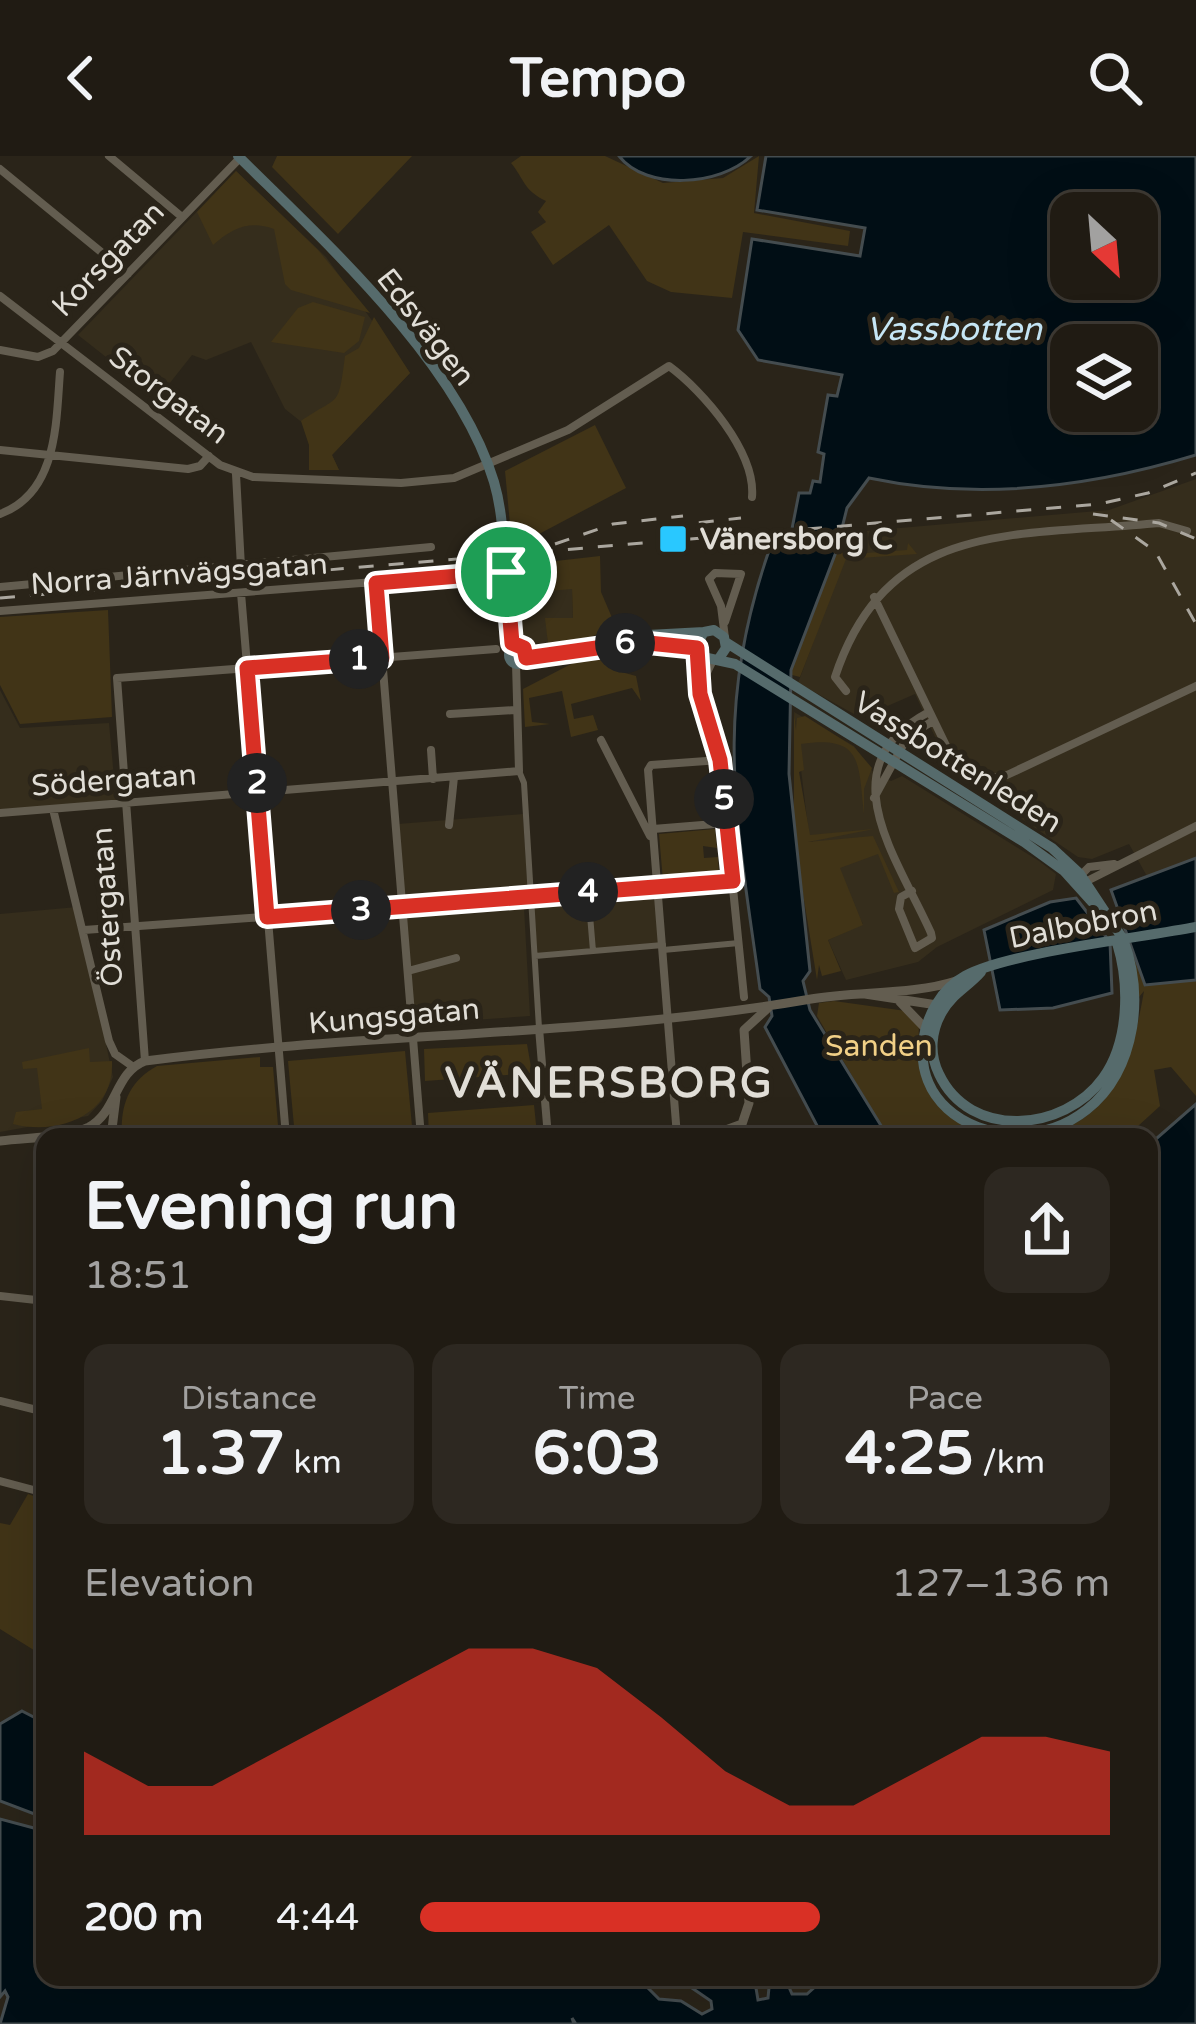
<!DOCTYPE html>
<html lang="en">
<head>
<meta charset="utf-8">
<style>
  :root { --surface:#201b13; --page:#2d2821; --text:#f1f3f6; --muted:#a2a1a0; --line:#3d3933; --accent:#d93025 }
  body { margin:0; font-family:"Varela Round",sans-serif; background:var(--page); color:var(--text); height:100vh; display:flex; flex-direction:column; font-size:45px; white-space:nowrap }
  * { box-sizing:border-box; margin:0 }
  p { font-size:39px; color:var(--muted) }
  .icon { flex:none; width:66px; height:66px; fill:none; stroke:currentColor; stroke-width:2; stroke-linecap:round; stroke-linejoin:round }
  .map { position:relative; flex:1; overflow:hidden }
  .drawer { position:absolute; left:36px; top:972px; width:1122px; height:858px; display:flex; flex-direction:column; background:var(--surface); border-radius:24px; box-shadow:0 12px 48px #0002,0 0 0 3px var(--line) }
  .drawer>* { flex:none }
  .needle { width:78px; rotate:154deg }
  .buttons { position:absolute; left:1050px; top:36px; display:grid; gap:24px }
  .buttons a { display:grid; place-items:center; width:108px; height:108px; border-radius:24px; background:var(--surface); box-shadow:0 12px 48px #0002,0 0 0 3px var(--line); font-size:60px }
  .pin { position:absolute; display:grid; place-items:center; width:102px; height:102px; color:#fff; margin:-51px; border:6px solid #fff; border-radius:50%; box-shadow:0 3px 12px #0007 }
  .km { position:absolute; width:60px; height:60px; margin:-30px; border-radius:50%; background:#222; color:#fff; font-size:33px; line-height:60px; text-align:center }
  .round { display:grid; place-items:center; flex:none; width:126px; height:126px; border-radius:24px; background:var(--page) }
  .head { display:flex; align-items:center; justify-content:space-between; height:204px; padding:0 48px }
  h1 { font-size:66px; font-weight:800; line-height:90px }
  .stats { display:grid; grid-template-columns:repeat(3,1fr); gap:18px; height:204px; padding:12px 48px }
  .stats div { display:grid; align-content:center; border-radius:24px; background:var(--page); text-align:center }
  .stats b { font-size:60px; font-weight:800 }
  .stats small { font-size:33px; font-weight:400 }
  .stats p { font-size:33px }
  .chart { height:336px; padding:24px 48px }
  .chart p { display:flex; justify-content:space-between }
  .chart svg { width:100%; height:216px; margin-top:12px; fill:var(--accent); opacity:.7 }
  ul { padding:0 48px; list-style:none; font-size:39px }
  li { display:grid; grid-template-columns:192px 144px 1fr; align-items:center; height:90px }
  li i { height:30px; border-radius:15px; background:var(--accent) }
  header { display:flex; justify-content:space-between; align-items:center; height:156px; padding:0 48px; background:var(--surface); font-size:54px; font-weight:800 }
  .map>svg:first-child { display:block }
  .built { fill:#352d1c }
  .green { fill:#413417 }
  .water { fill:#010e15; stroke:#444c4f; stroke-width:3; fill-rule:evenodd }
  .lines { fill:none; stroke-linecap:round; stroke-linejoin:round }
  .pedestrian { stroke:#635d50; stroke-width:6 }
  .minor { stroke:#635d50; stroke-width:8 }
  .tertiary { stroke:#635d50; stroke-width:9 }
  .secondary { stroke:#566b6c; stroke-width:10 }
  .rail { stroke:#aba79f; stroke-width:3; stroke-dasharray:15 15; stroke-linecap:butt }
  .route-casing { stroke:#fff; stroke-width:24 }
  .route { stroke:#d93025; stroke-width:15 }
  .poi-dot { fill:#29c8ff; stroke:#2a2419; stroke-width:4.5 }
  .labels { text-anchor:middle; stroke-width:10; stroke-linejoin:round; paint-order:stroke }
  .street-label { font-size:30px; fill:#e1ded7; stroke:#2a2419 }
  .poi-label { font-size:30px; font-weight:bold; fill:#e1ded7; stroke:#2a2419; text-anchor:start }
  .park-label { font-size:30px; fill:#f1d087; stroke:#2a2419 }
  .water-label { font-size:33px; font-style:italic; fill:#c6e6f5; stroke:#2a2419 }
  .district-label { font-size:42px; font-weight:bold; letter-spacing:3px; fill:#e1ded7; stroke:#2a2419 }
</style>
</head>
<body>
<header><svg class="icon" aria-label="back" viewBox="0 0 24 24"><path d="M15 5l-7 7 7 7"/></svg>Tempo<svg class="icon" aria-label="search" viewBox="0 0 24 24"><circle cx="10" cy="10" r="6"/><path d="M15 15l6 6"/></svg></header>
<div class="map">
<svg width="1196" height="1868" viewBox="0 0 1196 1868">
  <rect width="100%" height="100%" fill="#2a2419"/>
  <path class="built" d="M236 15 326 101 410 217 332 299 339 314H309L313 295 304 268 285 253 251 186 206 204 192 199 158 242 78 179Z
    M1196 323V702L1148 722 1129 688 1092 703 1078 701 951 615 915 538 867 559 859 552 854 558 798 527 854 376 1109 354Z
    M536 421 538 436 572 432 573 462 546 463 548 488 528 487 519 480 515 423Z
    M0 534 20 572 109 567 116 644 0 655Z
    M794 556 854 590 874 617 891 625 902 620 1039 705 1056 718 1053 734 937 791 918 806 846 824 828 784 863 768 809 679Z
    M523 658 528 738 405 748 398 668Z
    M657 733 662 788 595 793 590 737Z
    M586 737 591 793 537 798 533 741Z
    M517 745 524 752 530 860 414 868 405 753Z
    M77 751 113 921 102 945 88 960 0 976V758Z"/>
  <path class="green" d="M277 0H412L338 78 272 11Z
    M521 0H605L663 27 723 22 759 0 754 57 850 75 848 90 743 76 732 142 671 136 647 125 609 69 553 109 531 76 546 66 538 56 546 45C523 34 525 24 511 7Z
    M236 15 318 94 370 157 291 134 285 128 274 73C250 64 232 72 213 89L197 56Z
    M313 146 365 161 359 185 344 197 271 186 298 152Z
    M374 161 410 217 332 299 339 314H309V289L301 265C340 238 338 254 345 200L359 192Z
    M595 269 626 332 539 378 511 379 505 315Z
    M837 379 846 384 853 398 907 394 908 387 917 398 846 403 800 521 788 518 837 393Z
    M600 400 601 436 616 471 585 483 548 488 545 462H573L572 433 537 436 536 421 515 423V403L535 401 538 407Z
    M108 454 112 561 20 568 0 529V461Z
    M617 500 625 517 636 520 641 545 632 532 571 548 574 563 593 559 598 574 571 581 562 535 529 542 532 566 550 568 525 571 523 533 575 506Z
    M794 556 796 574 797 562 805 560 854 591 872 612 864 633V658C858 608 864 579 801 588L804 614 799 616 810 679 874 673 808 686 873 680 899 736 894 737 878 698 840 712 863 769 828 784 841 815 822 820 819 809 817 824 794 682Z
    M715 673 717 692 703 690 704 702 718 701 719 720 663 725 659 678Z
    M1133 793 1146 829 1196 824V940L1171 911 1154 914 1160 950 1126 981H1041C1117 961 1132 904 1144 835L1139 841 1129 794Z
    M834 845 906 855 919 868C916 924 935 965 992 981H888L817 860 819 847Z
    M527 888 532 917 425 925 424 893Z
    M89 892 90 906 112 905C115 959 59 980 13 968L16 956 42 953 37 912 23 913 22 906Z
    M405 895 413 981H295L288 905Z
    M260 901V911H273L279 981H122C120 949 129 925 157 910Z
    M534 949 537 978 429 981 428 957Z
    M28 1338 45 1344V1501L0 1473V1367L10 1369Z"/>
  <path class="water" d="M619 0H751C720 30 646 35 619 0Z
    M766 0H1196V299C1091 331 978 345 869 322L847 352 836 396 791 514 789 618 810 815 803 825 810 854 888 981H823L765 871 772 860 769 841 760 833C737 664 711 556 771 389L790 383 799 337H810L813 325 820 326 824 298 818 296 828 239 837 240 842 219 758 204 738 174 752 83 860 100 865 72 757 54ZM1071 57H1137V123H1071ZM1071 189H1137V255H1071Z
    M1196 702V824L1145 829 1111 734Z
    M1076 742 1110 786 1112 837 1053 852 1000 854 984 774 1050 746Z
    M1196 948V1868H576L572 1862 574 1868H0L8 1841 5 1835 0 1841V1663L45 1675V1821H637L659 1843 681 1845 702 1858 712 1853 711 1845 692 1832 689 1821H741L740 1827 756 1832 758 1844 768 1842 770 1821 785 1822 792 1838H807L826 1821H1149V989Z
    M22 1555 45 1567V1662L0 1645V1568Z"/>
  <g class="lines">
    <path class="pedestrian" d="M519 615 524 627 539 872
      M588 735 593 795
      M404 750 532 740
      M663 794 739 787
      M535 800 663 789"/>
    <path class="minor" d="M109 0 182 61
      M0 13 128 118
      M0 140 220 309 253 321 401 327 454 322 568 274 669 210C703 235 756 296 752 341
      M0 194 38 201 53 195 240 2
      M0 294 188 313 200 310 209 300
      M236 318 241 411
      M0 358C58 337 56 266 60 216
      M376 427 421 981
      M0 431 431 391
      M241 437 286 981
      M874 441 954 606 980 624 1007 619 1196 530
      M0 455 504 416
      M725 466 741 418 715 417 709 423 721 450 725 482
      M699 498 700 539 720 604 744 841
      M701 529 713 504
      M846 535 835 521C888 361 1018 381 1159 367L1187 375
      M450 558 515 554
      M601 584 650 680
      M431 594 433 623
      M874 642 908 580 933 565
      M53 653 109 885 115 898 132 910
      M0 657 519 615 516 508
      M449 669 454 621
      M653 673 727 667
      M1080 720 1089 711 1114 708
      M1085 726 1196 670
      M912 735 901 741 899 753 915 792 932 782 931 777C897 701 826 610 929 556
      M532 740 733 725
      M84 774 403 751
      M408 815 456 802
      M539 872 548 981
      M145 905 117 522 496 493
      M677 980 648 614 651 609 720 604
      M0 1140 45 1145
      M0 1245 45 1256
      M0 1325 45 1337"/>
    <path class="tertiary" d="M865 838 937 849
      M900 846 925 872
      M111 981 116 941
      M655 981 723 975 742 968 749 947 744 874 768 852
      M0 985C27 981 63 983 89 971 117 956 115 916 145 905 366 876 592 881 811 843 858 835 913 839 956 825"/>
    <path class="secondary" d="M238 0C326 87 458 206 494 326 510 380 499 438 513 492
      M629 480 704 476
      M727 487 1052 692 1080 718 1123 783C1134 812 1137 842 1132 872 1106 1023 912 998 923 887 926 860 941 833 965 820 1009 796 1140 782 1196 771
      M509 499a9 9 0 1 1 18 0a9 9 0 1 1-18 0Z
      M720 501 726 492 724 481 714 474 704 476 697 488 703 501 735 508 1024 686 1064 715 1092 746
      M527 502 639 486 697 492
      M981 816C968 831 952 838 942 856 931 875 929 898 939 918 970 984 1064 976 1103 922 1129 886 1130 829 1117 787"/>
    <path class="rail" d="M1093 358 1159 367 1196 383
      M1111 364 1155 395 1196 468
      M669 370 741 362
      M555 388 613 368 683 360
      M0 442 1099 348 1148 337 1196 317"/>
  </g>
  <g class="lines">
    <g class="route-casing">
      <path id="route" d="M506 416 512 487 524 492 526 502 639 486 697 492 700 538 720 604 733 725 267 761 247 512 382 502 376 427Z"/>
    </g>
    <use href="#route" class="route"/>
  </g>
  <rect class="poi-dot" x="658" y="368" width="30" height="30" rx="6"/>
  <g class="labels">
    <g class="street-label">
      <text transform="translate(108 103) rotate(-46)" y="10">Korsgatan</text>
      <text transform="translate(426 171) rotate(52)" y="10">Edsvägen</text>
      <text transform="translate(169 239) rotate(37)" y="10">Storgatan</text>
      <text transform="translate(179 418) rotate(-4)" y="10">Norra Järnvägsgatan</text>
      <text transform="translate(958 606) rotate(32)" y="10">Vassbottenleden</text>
      <text transform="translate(114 624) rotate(-4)" y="10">Södergatan</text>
      <text transform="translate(107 751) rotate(-94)" y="10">Östergatan</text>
      <text transform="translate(1083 768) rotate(-11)" y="10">Dalbobron</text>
      <text transform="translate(394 860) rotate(-5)" y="10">Kungsgatan</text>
    </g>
    <g class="poi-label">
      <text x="700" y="393">Vänersborg C</text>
    </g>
    <g class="park-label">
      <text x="879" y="900">Sanden</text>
    </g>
    <g class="water-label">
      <text x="954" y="184">Vassbotten</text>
    </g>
    <g class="district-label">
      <text x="610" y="941">VÄNERSBORG</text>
    </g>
  </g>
</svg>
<div class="buttons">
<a><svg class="needle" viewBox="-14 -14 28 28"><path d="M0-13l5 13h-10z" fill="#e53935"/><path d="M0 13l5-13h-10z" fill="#a2a1a0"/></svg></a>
<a><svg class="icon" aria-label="layers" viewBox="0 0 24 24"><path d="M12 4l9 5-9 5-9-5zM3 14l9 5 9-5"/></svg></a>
</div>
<div class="pin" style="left:506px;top:416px;background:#1e9e55"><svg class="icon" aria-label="arrive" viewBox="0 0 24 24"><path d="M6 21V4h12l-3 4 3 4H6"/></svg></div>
<b class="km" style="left:359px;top:503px">1</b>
<b class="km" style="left:257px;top:627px">2</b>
<b class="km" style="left:361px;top:754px">3</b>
<b class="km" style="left:588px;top:736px">4</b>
<b class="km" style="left:724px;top:643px">5</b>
<b class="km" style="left:625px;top:487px">6</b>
<section class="drawer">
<div class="head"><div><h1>Evening run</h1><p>18:51</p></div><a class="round"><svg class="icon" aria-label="share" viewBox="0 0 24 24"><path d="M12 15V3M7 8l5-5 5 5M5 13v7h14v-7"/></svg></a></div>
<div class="stats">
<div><p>Distance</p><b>1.37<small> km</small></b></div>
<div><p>Time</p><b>6:03</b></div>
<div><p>Pace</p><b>4:25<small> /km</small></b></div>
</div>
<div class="chart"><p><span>Elevation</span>127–136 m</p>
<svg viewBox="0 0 160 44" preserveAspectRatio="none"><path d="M0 44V27L10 34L20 34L30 27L40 20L50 13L60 6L70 6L80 10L90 20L100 31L110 38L120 38L130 31L140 24L150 24L160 27V44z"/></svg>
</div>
<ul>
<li><b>200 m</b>4:44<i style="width:58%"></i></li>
</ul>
</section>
</div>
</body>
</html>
